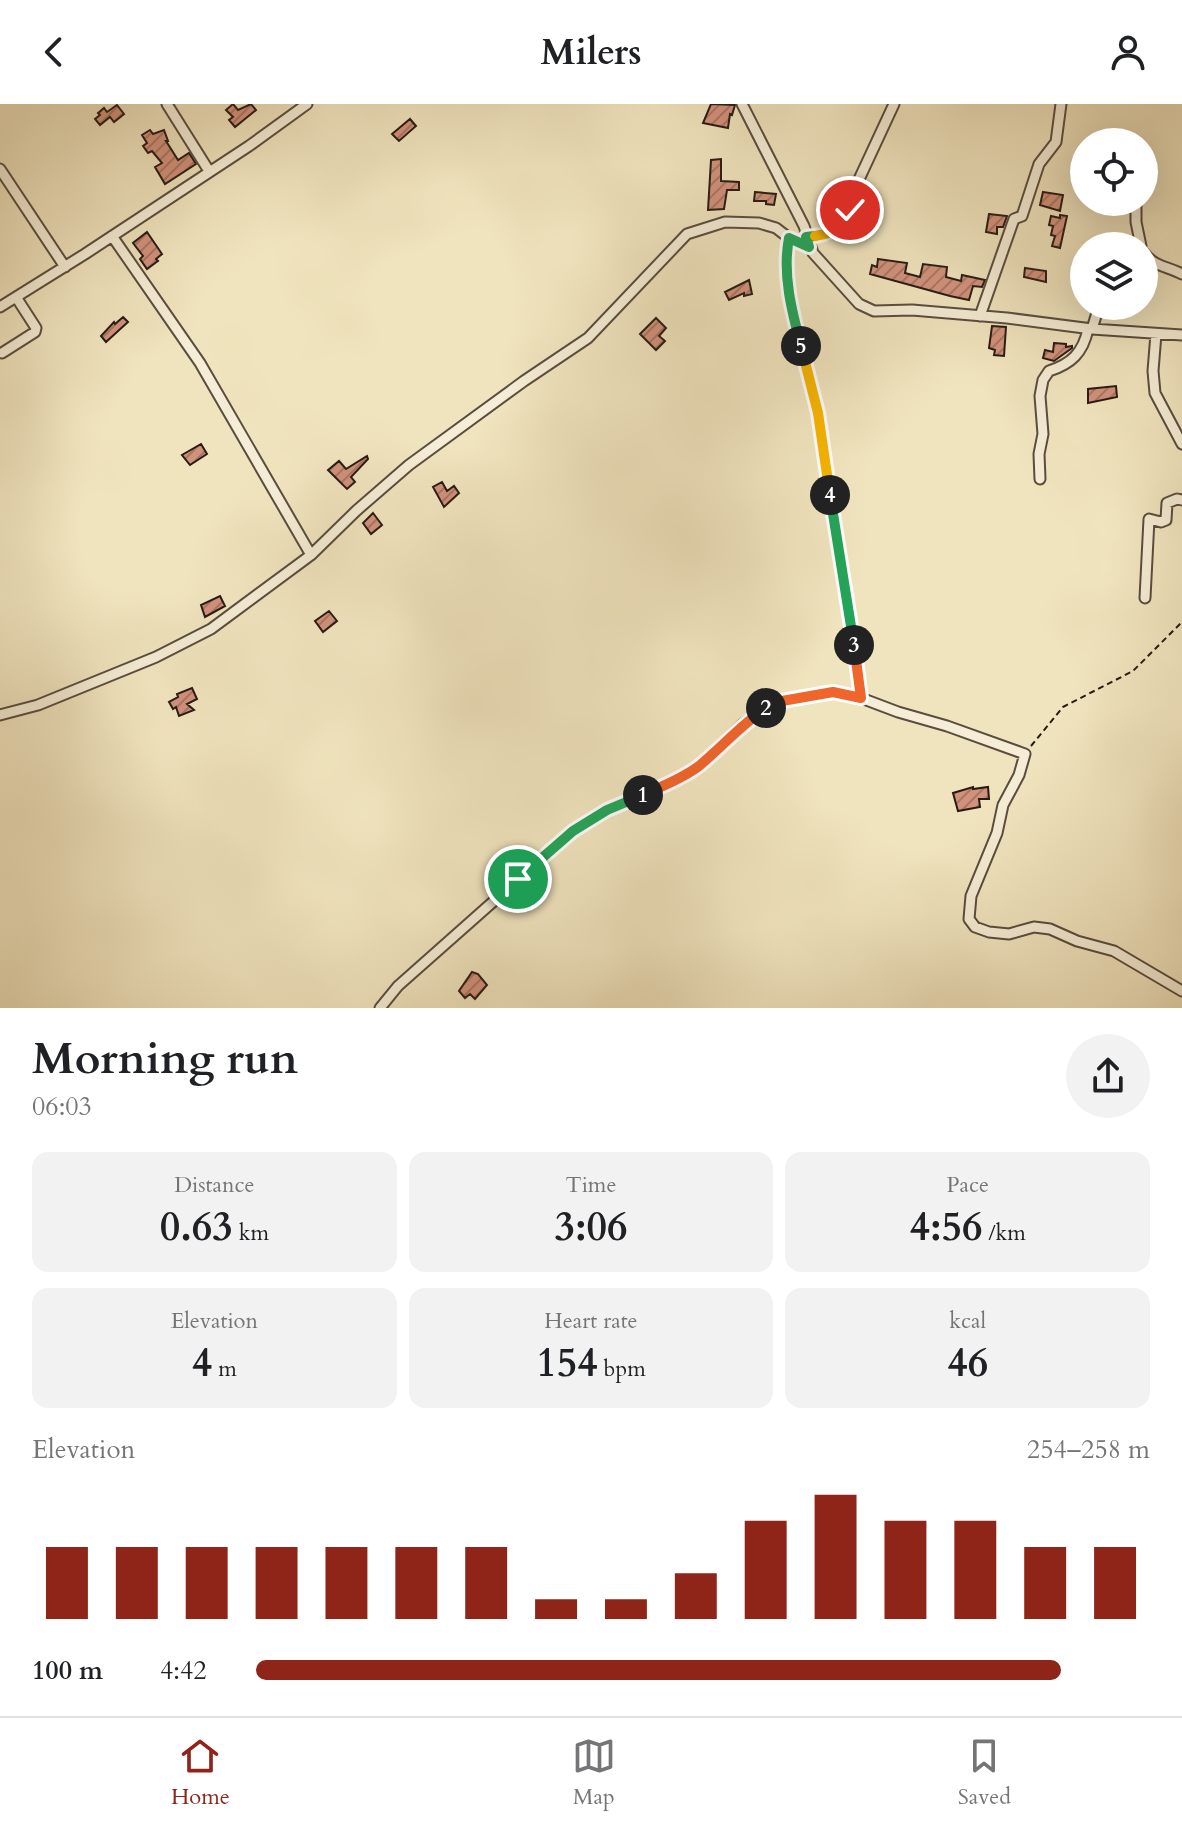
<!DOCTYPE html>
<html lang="en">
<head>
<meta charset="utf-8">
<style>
  :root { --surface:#fff; --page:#f2f2f2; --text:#202124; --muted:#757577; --line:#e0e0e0; --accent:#8f2418 }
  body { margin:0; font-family:Cardo,serif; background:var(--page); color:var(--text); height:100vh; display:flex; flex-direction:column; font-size:30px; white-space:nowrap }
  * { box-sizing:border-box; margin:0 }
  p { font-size:26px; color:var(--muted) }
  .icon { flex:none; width:44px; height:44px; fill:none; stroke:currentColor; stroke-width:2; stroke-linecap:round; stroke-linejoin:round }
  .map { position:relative; height:904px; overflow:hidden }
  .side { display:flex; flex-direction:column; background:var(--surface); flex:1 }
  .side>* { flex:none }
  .buttons { position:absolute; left:1070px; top:24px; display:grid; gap:16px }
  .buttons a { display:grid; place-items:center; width:88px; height:88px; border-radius:50%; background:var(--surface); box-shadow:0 8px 32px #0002; font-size:40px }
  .pin { position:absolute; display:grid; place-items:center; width:68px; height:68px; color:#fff; margin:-34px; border:4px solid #fff; border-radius:50%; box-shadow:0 2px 8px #0007 }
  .km { position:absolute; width:40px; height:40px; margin:-20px; border-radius:50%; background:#222; color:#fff; font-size:22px; line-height:40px; text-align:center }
  .round { display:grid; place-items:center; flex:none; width:84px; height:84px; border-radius:42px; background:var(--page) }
  .headline { display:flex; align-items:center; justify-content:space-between; height:136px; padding:0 32px }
  h1 { font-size:44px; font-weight:700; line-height:60px }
  .figures { display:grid; grid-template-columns:repeat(3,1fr); gap:12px; height:136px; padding:8px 32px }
  .figures div { display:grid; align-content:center; border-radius:16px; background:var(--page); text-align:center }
  .figures b { font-size:40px; font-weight:700 }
  .figures small { font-size:22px; font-weight:400 }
  .figures p { font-size:22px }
  .chart { height:224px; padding:16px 32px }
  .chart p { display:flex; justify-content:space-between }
  .chart svg { width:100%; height:144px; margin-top:8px; stroke:var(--accent); stroke-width:6 }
  ul { padding:0 32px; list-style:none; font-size:26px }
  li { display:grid; grid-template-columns:128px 96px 1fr; align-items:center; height:60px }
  li i { height:20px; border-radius:10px; background:var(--accent) }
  header { display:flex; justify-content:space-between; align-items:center; height:104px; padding:0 32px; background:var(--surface); font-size:36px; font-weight:700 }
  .tabs { display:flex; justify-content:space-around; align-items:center; height:112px; border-top:2px solid var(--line); background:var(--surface); font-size:22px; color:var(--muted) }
  .tabs a { display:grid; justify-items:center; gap:4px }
  .tabs .active { color:var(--accent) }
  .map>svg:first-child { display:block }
  .building { fill:url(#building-hatch); stroke:#271b15; stroke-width:2 }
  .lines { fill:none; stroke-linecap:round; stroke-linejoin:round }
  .minor-casing { stroke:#594d3f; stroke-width:13 }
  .path { stroke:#271b15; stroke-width:2; stroke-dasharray:6 4; stroke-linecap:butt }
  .minor { stroke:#f5edd5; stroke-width:9 }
  .split-1-casing { stroke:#fff; stroke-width:16 }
  .split-2-casing { stroke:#fff; stroke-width:16 }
  .split-3-casing { stroke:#fff; stroke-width:16 }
  .split-4-casing { stroke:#fff; stroke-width:16 }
  .split-5-casing { stroke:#fff; stroke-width:16 }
  .split-6-casing { stroke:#fff; stroke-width:16 }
  .split-7-casing { stroke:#fff; stroke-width:16 }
  .split-1 { stroke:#22a559; stroke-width:10 }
  .split-2 { stroke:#f0652b; stroke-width:10 }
  .split-3 { stroke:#f0652b; stroke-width:10 }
  .split-4 { stroke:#22a559; stroke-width:10 }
  .split-5 { stroke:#f5b400; stroke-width:10 }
  .split-6 { stroke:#22a559; stroke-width:10 }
  .split-7 { stroke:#f5b400; stroke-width:10 }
</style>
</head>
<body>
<header><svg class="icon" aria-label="back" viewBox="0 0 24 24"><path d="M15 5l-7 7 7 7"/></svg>Milers<svg class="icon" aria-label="person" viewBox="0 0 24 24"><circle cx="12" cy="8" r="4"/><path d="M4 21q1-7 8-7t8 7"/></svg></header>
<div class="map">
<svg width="1182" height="904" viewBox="0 0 1182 904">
  <defs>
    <pattern id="building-hatch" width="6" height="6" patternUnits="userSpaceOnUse" patternTransform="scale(2)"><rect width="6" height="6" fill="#d2917b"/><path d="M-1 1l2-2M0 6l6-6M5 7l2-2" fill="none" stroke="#aa7664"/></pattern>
  </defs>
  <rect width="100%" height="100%" fill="#f0e4be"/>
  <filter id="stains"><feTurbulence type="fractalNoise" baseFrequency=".0025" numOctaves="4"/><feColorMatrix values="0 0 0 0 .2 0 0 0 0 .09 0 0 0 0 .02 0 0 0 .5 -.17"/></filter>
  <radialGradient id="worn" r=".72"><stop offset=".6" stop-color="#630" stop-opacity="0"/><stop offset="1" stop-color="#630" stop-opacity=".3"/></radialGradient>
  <path class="building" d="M233 0 238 6 251 0 256 6 235 23 229 16 233 13 226 6Z
    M711 0 735 1 732 11 730 10 728 24 703 19Z
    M117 1 124 10 114 18 110 13 100 21 95 15 100 11 98 9 104 4 107 8Z
    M410 15 416 22 399 37 392 30Z
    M150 26 153 30 164 26 168 37H166L178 56 189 49 196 60 165 80 155 63 162 59 152 47 148 49 143 42 147 39 142 31Z
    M721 55V77L739 78V86H727L724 105 708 106 711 56Z
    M755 88 776 90 774 101 766 100V97H754Z
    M1043 88 1063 91 1060 107 1040 101Z
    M989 110 1007 112 1003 123H997V130L986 128Z
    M1060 111 1067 112 1060 144 1052 142 1055 132 1051 131 1053 122 1049 121 1051 112 1060 114Z
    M147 128 162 150 156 155 158 157 147 165 140 155 143 152 133 139Z
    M878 155 907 159 905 169 920 173 923 160 947 163 946 173 961 177 962 171 985 176 982 183 973 182 969 196 950 192 870 170 872 161 877 163Z
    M1025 164 1046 167V178L1024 173Z
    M749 176 752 190 744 192V189L729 196 725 188Z
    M123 213 128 218 106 238 101 232 114 218 115 220Z
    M656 214 666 224 659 232 665 237 656 246 640 230Z
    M992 222 1006 223 1004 252 994 251 995 246 989 244Z
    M1054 239 1066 240V243L1072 242V244L1054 257 1043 254 1045 246 1053 248Z
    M1116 282 1117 293 1088 299V285Z
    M201 340 207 350 190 361 182 351Z
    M367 352 368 355 351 373 355 378 347 385 328 366 339 357 346 365Z
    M442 378 447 387 454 382 459 389 444 403 433 383Z
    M373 409 382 421 371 430 363 419Z
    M220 492 225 502 205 513 201 501Z
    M329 507 337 517 323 528 315 517Z
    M192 584 197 595 187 600 194 606 179 612 176 603 173 605 169 598 178 593 177 590Z
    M973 683V685L988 683 989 695H979L980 703 958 707 953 689Z
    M472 868 478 870 487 881 475 895 470 890 465 894 459 887Z"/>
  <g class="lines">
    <g class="minor-casing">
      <path id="minor" d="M167 0 209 67
        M742 0 804 122 813 149 859 200 874 207 912 206 1007 214 1092 225 1182 231
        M0 65 65 163
        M1136 98V118L1141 142
        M112 132 200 259 311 451
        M806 133 828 130 843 122 855 84 894 0
        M789 134 786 165 792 210 818 309 861 594
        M1144 149C1155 163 1167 162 1182 170
        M0 203 85 150 249 42 307 0
        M980 212 1014 115 1022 112 1039 60 1056 38 1061 0
        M1092 225 1099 202
        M1156 230 1153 267 1155 289 1182 340
        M2 249 35 228 36 224 16 193
        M1040 375 1039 350 1043 330 1040 292 1043 276 1049 267C1071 260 1083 249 1088 225
        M1145 494 1149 415 1161 418 1166 416 1167 399 1177 395 1182 396
        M0 611 38 601 156 553 211 525 311 451 356 407 409 361 524 277 588 234 687 130 725 118 759 119 776 124 789 134 809 143
        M380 904 398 882 573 727 607 706 677 676 699 662 743 620 771 600 833 588 861 594 898 608 947 622 1025 650 1019 671 1003 701 997 729 971 792 969 815 975 823 989 828 1009 830 1034 823 1050 825 1077 837 1114 847 1182 887"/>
    </g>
    <path class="path" d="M1031 642 1063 603 1133 567 1182 518"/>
    <use href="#minor" class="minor"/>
  </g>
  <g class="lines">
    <g class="split-1-casing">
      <path id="split-1" d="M518 775 573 727 607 706 643 691"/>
    </g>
    <g class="split-2-casing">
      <path id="split-2" d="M643 691C662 682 682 675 699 662 722 643 741 621 766 604"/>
    </g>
    <g class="split-3-casing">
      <path id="split-3" d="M766 604 782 597 833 588 861 594 854 541"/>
    </g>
    <g class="split-4-casing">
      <path id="split-4" d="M830 391 854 541"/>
    </g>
    <g class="split-5-casing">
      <path id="split-5" d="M801 242 818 309 830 391"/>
    </g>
    <g class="split-6-casing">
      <path id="split-6" d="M801 242C792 208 782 170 789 134L809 143 806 133 815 132"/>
    </g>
    <g class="split-7-casing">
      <path id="split-7" d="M815 132C835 129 842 123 850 106"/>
    </g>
    <use href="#split-1" class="split-1"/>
    <use href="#split-2" class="split-2"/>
    <use href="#split-3" class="split-3"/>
    <use href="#split-4" class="split-4"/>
    <use href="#split-5" class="split-5"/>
    <use href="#split-6" class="split-6"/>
    <use href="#split-7" class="split-7"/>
  </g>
  <rect width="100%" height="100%" filter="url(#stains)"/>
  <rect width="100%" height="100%" fill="url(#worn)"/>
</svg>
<div class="buttons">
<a><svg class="icon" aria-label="locate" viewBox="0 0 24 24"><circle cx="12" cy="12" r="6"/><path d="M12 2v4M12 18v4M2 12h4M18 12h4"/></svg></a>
<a><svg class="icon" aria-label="layers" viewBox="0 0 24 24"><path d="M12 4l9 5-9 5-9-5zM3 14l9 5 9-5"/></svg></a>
</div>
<div class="pin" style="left:518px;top:775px;background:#1e9e55"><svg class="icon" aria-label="arrive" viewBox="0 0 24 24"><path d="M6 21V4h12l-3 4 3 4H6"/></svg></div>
<div class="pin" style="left:850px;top:106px;background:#d93025"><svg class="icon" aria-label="check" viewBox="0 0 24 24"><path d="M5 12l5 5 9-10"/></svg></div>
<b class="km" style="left:643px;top:691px">1</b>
<b class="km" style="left:766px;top:604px">2</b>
<b class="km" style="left:854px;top:541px">3</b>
<b class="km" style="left:830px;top:391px">4</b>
<b class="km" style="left:801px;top:242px">5</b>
</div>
<section class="side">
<div class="headline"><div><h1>Morning run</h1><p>06:03</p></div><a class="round"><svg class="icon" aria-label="share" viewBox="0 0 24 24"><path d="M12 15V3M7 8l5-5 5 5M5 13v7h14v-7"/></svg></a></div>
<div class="figures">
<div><p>Distance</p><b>0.63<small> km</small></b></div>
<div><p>Time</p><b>3:06</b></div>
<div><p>Pace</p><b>4:56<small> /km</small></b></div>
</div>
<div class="figures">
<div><p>Elevation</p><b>4<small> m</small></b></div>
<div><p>Heart rate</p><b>154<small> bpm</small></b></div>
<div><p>kcal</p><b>46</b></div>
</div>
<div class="chart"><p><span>Elevation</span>254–258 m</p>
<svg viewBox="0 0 160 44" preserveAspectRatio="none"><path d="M5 44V22M15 44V22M25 44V22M35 44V22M45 44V22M55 44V22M65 44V22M75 44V38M85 44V38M95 44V30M105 44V14M115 44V6M125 44V14M135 44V14M145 44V22M155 44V22"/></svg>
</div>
<ul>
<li><b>100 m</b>4:42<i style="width:90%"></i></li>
</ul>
</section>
<nav class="tabs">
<a class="active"><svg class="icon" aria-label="home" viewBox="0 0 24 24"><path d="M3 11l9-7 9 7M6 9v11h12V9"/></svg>Home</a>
<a><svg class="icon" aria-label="map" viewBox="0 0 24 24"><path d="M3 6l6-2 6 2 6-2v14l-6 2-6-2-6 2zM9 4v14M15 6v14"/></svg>Map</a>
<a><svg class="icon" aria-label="saved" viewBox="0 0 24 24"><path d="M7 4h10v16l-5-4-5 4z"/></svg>Saved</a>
</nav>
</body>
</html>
